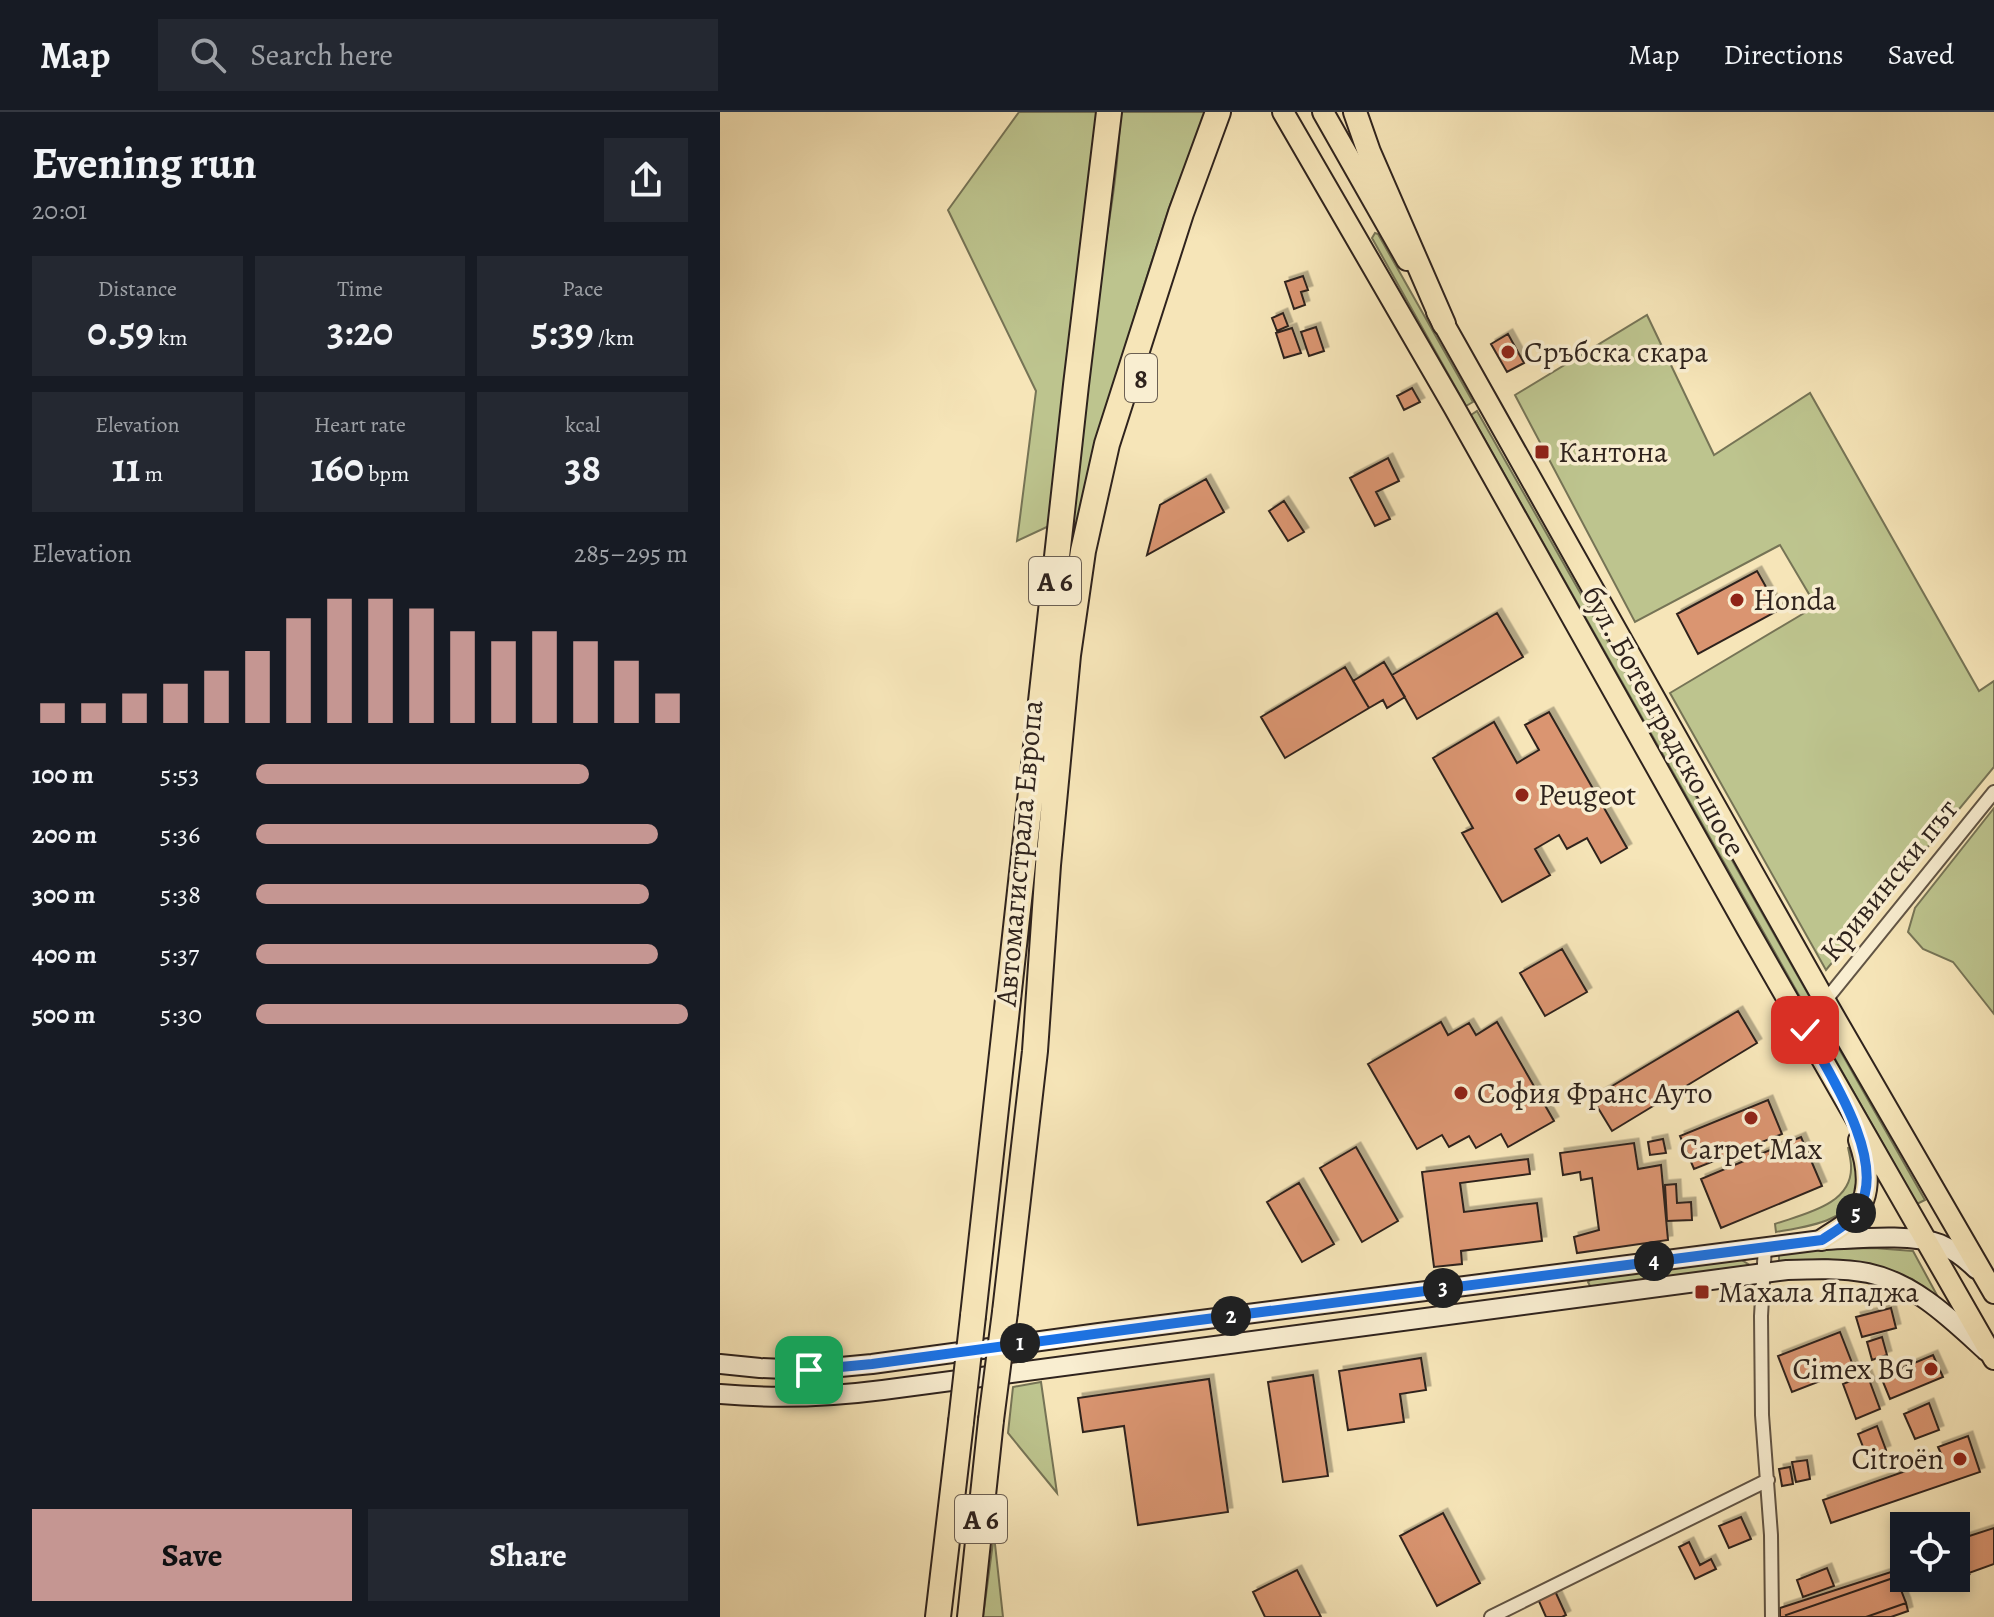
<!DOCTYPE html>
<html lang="en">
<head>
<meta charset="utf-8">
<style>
  :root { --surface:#171b24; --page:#242831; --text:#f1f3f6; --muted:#9ea1a6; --line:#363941; --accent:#c59692 }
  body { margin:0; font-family:Alegreya,serif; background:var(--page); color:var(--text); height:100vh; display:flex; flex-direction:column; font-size:30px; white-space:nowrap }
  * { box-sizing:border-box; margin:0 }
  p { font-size:26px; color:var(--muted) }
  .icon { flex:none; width:44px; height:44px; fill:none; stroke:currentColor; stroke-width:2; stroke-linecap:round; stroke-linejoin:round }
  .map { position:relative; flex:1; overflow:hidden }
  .sheet { display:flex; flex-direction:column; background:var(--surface); width:720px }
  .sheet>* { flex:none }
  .buttons { position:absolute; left:1170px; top:1400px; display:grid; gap:16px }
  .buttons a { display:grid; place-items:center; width:80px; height:80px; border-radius:0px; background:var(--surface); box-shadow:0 4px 12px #0003; font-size:40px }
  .pin { position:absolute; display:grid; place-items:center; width:68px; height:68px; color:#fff; margin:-34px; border-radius:16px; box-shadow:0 4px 12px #0006 }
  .km { position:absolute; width:40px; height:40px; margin:-20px; border-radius:50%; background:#222; color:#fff; font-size:22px; line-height:40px; text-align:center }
  .round { display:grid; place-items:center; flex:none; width:84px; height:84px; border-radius:0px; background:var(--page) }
  .headline { display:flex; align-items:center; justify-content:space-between; height:136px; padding:0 32px }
  h1 { font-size:44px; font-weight:700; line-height:60px }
  .metrics { display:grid; grid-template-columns:repeat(3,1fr); gap:12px; height:136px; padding:8px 32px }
  .metrics div { display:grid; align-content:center; border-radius:0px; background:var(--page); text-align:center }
  .metrics b { font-size:40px; font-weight:700 }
  .metrics small { font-size:22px; font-weight:400 }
  .metrics p { font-size:22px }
  .chart { height:224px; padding:16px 32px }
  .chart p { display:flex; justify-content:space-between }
  .chart svg { width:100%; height:144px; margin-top:8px; stroke:var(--accent); stroke-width:6 }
  .primary-button { display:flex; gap:16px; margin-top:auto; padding:16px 32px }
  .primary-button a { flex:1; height:92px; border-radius:0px; background:var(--accent); color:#111; font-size:32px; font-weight:700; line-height:92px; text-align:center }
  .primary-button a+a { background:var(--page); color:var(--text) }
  ul { padding:0 32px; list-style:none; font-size:26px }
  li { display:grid; grid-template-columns:128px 96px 1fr; align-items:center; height:60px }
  li i { height:20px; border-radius:10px; background:var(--accent) }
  header { display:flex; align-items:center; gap:48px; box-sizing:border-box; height:112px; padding:0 40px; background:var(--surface); border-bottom:2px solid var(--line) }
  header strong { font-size:38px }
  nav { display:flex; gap:44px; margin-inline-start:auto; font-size:28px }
  .search { width:560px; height:72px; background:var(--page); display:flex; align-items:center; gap:20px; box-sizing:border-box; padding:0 28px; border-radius:0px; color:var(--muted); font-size:30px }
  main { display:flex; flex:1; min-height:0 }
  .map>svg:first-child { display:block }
  .green { fill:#bdc48e; stroke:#767456; stroke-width:2 }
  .building { fill:#da9571; stroke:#2f231d; stroke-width:2; filter:url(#shadow) }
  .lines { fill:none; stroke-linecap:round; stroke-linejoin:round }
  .minor-casing { stroke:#615444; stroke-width:16 }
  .secondary-casing { stroke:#2f231d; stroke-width:22 }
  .primary-casing { stroke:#2f231d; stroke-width:24 }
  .trunk-casing { stroke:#2f231d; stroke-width:26 }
  .motorway-casing { stroke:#2f231d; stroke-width:28 }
  .minor { stroke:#f9eed1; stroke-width:12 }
  .secondary { stroke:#f9eed1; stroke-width:18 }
  .primary { stroke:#f6e5b8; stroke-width:20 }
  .trunk { stroke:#f6e5b8; stroke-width:22 }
  .motorway { stroke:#f6e5b8; stroke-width:24 }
  .motorway-bridge-casing { stroke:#2f231d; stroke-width:28; stroke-linecap:butt }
  .motorway-bridge { stroke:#f6e5b8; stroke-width:24 }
  .route-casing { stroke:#fff; stroke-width:16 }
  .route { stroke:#1a73e8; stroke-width:10 }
  .poi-dot { fill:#8f2418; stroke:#f9eed1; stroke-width:3 }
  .labels { text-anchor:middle; stroke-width:7; stroke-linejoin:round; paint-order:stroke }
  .shield { fill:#f9eed1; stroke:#6c6053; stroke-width:2 }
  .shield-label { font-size:28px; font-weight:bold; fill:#2f231d }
  .poi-label { font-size:30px; fill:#2f231d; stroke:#f9eed1; text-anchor:start }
  .street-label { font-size:30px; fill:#2f231d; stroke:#f9eed1 }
</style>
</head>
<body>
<header>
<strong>Map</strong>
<div class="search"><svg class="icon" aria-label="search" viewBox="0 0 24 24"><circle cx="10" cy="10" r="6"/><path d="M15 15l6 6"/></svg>Search here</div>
<nav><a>Map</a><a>Directions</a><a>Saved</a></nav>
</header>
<main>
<section class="sheet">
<div class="headline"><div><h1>Evening run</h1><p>20:01</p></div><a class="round"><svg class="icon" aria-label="share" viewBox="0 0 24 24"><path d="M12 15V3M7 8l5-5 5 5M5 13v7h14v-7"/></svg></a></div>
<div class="metrics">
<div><p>Distance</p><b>0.59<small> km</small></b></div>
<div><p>Time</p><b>3:20</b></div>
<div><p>Pace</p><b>5:39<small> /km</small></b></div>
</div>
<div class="metrics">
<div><p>Elevation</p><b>11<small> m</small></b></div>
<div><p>Heart rate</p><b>160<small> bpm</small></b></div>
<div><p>kcal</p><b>38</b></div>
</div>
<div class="chart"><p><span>Elevation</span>285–295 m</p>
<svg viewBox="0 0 160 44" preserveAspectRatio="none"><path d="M5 44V38M15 44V38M25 44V35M35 44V32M45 44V28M55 44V22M65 44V12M75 44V6M85 44V6M95 44V9M105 44V16M115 44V19M125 44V16M135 44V19M145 44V25M155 44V35"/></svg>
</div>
<ul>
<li><b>100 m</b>5:53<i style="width:77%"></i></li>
<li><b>200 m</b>5:36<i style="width:93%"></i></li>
<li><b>300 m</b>5:38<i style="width:91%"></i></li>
<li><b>400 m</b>5:37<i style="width:93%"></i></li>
<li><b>500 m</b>5:30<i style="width:100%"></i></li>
</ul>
<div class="primary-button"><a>Save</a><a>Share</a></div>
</section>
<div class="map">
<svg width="1274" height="1505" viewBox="0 0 1274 1505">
  <defs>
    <filter id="shadow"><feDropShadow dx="4.5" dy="-4.5" stdDeviation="0" flood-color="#0004"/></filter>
  </defs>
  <rect width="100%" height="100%" fill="#f6e5b8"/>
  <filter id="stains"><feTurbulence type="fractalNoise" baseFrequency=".0025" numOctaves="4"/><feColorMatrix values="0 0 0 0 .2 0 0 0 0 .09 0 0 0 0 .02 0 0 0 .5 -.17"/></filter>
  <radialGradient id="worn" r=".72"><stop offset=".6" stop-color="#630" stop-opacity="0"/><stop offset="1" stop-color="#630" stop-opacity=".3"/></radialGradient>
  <path class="green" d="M299 0H376L377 21 329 414 297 429 316 279 228 98Z
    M400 0H486L450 93 420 186 383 312 350 449C356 363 365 278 376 194 385 129 399 65 400 0Z
    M655 121 658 122 753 290 746 294 652 126Z
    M927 203 994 343 1090 281 1259 579 1274 569V655L1106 858 950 581 1096 494 1060 433 915 510 795 283Z
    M757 299 1205 1088 1197 1092 751 303Z
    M1274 696V902L1233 850 1203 837 1188 820 1195 796Z
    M1128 1035C1130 1041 1134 1047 1136 1053 1138 1058 1137 1066 1137 1072 1135 1110 1085 1115 1056 1120L1055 1112C1083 1102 1133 1093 1131 1054 1131 1048 1129 1041 1128 1035Z
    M1154 1136 1193 1139 1218 1185 1192 1167 1148 1153 1105 1147 1059 1151V1142L1105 1137Z
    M1020 1147 1028 1152 1025 1155 874 1176 870 1174 868 1170 873 1166Z
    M321 1270 337 1381 288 1321 293 1275Z
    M274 1423 283 1505H263Z"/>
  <path class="building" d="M583 164 588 178 581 180 585 193 574 197 565 170Z
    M563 201 568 214 557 219 552 206Z
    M596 215 604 239 589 244 581 220Z
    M572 216 581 241 564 246 556 221Z
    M788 222 804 251 787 260 771 232Z
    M692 276 700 290 684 298 677 284Z
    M668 346 679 369 656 380 670 407 655 414 630 366Z
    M486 367 504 400 427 443 440 393Z
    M564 389 584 420 568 429 549 399Z
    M1037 459 1059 498 978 542 957 502Z
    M777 501 803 545 697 607 672 563Z
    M664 550 685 585 667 596 663 588 649 596 633 569Z
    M625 555 649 596 565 646 541 605Z
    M829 600 907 736 881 751 867 726 847 737 839 723 815 737 830 763 782 790 742 721 753 716 713 646 774 610 797 651 819 638 805 613Z
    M842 837 867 880 825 904 800 861Z
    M1018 899 1037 931 892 1019 872 986Z
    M721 910 728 923 749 911 756 923 777 910 834 1009 788 1035 781 1022 756 1036 749 1024 729 1035 722 1023 697 1037 648 952Z
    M1048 988 1062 1022 974 1057 960 1024Z
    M1081 1025 1102 1074 1001 1116 981 1067Z
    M943 1027 946 1041 930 1043 928 1030Z
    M914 1031 918 1057 941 1053 948 1128 857 1141 854 1125 879 1118 872 1066 861 1068 860 1060 843 1063 840 1041Z
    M636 1035 678 1109 642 1130 600 1056Z
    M808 1047 810 1062 740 1071 744 1100 817 1091 822 1129 741 1139 742 1152 714 1155 702 1060Z
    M579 1071 614 1132 582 1150 547 1090Z
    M956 1072 957 1091 971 1090 972 1108 947 1109 945 1073Z
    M1171 1196 1176 1216 1142 1225 1136 1205Z
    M1120 1220 1134 1256 1072 1280 1058 1244Z
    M1162 1225 1167 1243 1152 1248 1147 1230Z
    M1213 1243 1223 1265 1170 1287 1161 1265Z
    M701 1246 706 1278 680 1282 684 1310 628 1318 619 1259Z
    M1147 1262 1160 1297 1136 1307 1123 1272Z
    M593 1263 608 1364 563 1370 548 1270Z
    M489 1267 508 1400 418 1413 404 1314 363 1320 358 1286Z
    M1209 1291 1219 1318 1195 1327 1184 1302Z
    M1157 1314 1166 1338 1147 1345 1138 1322Z
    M1248 1324 1260 1360 1111 1411 1103 1388 1223 1346 1218 1335Z
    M1087 1348 1090 1367 1076 1370 1072 1350Z
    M1070 1355 1073 1372 1062 1374 1059 1357Z
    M723 1401 760 1471 717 1494 680 1424Z
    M1021 1405 1031 1427 1009 1436 999 1414Z
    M1274 1416V1452L1249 1461 1237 1428Z
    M1237 1428 1249 1461 1237 1454Z
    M969 1430 980 1453 991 1447 996 1457 975 1467 959 1435Z
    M1107 1456 1114 1474 1083 1485 1077 1468Z
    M577 1458 601 1505H545L533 1480Z
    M1171 1460 1173 1466 1066 1503 1067 1505H1060V1496Z
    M1176 1465 1186 1491 1146 1505H1067L1066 1503Z
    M835 1479 846 1503 842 1505H826L818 1487Z
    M1186 1491 1188 1499 1171 1505H1146Z"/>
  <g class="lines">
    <g class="minor-casing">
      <path id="minor" d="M1105 889 1274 680
        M1045 1134 1041 1204 1042 1303 1051 1423 1052 1505
        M771 1505 1048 1368"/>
    </g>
    <g class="secondary-casing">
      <path id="secondary" d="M0 1252 40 1256 89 1258 152 1252 379 1221 1102 1128C1135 1127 1189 1121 1220 1132 1234 1138 1245 1146 1256 1157
        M0 1282C55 1287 109 1285 163 1278L1067 1158C1094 1157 1122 1156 1148 1161 1195 1171 1232 1208 1266 1239"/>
    </g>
    <g class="primary-casing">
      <path id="primary" d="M563 0 734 295 1028 818 1274 1247
        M603 0 687 148
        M717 200 1105 889 1274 1181
        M1102 1128C1110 1122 1120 1117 1128 1110 1153 1088 1149 1057 1139 1028"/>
    </g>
    <g class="trunk-casing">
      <path id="trunk" d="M635 0 649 40 724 212"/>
    </g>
    <g class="motorway-casing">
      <path id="motorway" d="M285 1200 315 939 328 753 348 543 363 439 387 332 461 101 498 0
        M253 1204 356 273 389 0
        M218 1505 241 1310
        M250 1505 271 1308"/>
    </g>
    <use href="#minor" class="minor"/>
    <use href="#secondary" class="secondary"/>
    <use href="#primary" class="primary"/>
    <use href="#trunk" class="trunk"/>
    <use href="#motorway" class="motorway"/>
    <g class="motorway-bridge-casing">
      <path id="motorway-bridge" d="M271 1308 285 1200
        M241 1310 253 1204"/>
    </g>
    <use href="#motorway-bridge" class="motorway-bridge"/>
  </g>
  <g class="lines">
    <g class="route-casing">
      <path id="route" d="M89 1258 152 1252 456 1211 1102 1128C1115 1119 1131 1111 1139 1096 1168 1049 1108 959 1085 918"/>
    </g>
    <use href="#route" class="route"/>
  </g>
  <g class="poi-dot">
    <circle cx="788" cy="240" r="8"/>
    <rect x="814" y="332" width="16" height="16" rx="4"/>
    <circle cx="1017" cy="488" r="8"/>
    <circle cx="802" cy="683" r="8"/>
    <circle cx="741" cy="981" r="8"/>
    <circle cx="1031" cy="1006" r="8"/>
    <rect x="974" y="1172" width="16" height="16" rx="4"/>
    <circle cx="1211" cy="1257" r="8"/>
    <circle cx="1240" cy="1347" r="8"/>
  </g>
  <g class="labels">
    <g class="shield">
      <rect x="405" y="242" width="32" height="48" rx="6"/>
      <rect x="309" y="445" width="52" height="48" rx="6"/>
      <rect x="235" y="1383" width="52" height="48" rx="6"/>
    </g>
    <g class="shield-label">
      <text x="421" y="276">8</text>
      <text x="335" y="479">A 6</text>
      <text x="261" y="1417">A 6</text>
    </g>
    <g class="poi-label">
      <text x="804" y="250">Сръбска скара</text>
      <text x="838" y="350">Кантона</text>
      <text x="1033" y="498">Honda</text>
      <text x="818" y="693">Peugeot</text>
      <text x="757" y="991">София Франс Ауто</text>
      <text x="1031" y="1047" text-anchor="middle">Carpet Max</text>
      <text x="998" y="1190">Махала Япаджа</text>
      <text x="1195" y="1267" text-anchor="end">Cimex BG</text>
      <text x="1224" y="1357" text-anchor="end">Citroën</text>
    </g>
    <g class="street-label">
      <text transform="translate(944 609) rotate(61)" y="10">бул. Ботевградско шосе</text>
      <text transform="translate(299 741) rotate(-85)" y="10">Автомагистрала Европа</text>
      <text transform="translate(1169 768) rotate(-51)" y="10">Кривински път</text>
    </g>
  </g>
  <rect width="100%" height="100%" filter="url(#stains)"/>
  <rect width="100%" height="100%" fill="url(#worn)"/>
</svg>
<div class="buttons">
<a><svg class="icon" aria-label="locate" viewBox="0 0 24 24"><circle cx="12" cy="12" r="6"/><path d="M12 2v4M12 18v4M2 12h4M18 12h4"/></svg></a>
</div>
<div class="pin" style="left:89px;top:1258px;background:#1e9e55"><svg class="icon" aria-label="arrive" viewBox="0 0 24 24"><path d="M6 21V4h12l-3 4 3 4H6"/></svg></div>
<div class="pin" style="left:1085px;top:918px;background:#d93025"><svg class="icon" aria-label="check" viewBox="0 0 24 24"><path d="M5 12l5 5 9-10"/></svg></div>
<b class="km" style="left:300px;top:1231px">1</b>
<b class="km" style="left:511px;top:1204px">2</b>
<b class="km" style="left:723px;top:1176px">3</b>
<b class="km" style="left:934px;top:1149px">4</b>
<b class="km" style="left:1136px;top:1101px">5</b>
</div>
</main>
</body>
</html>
